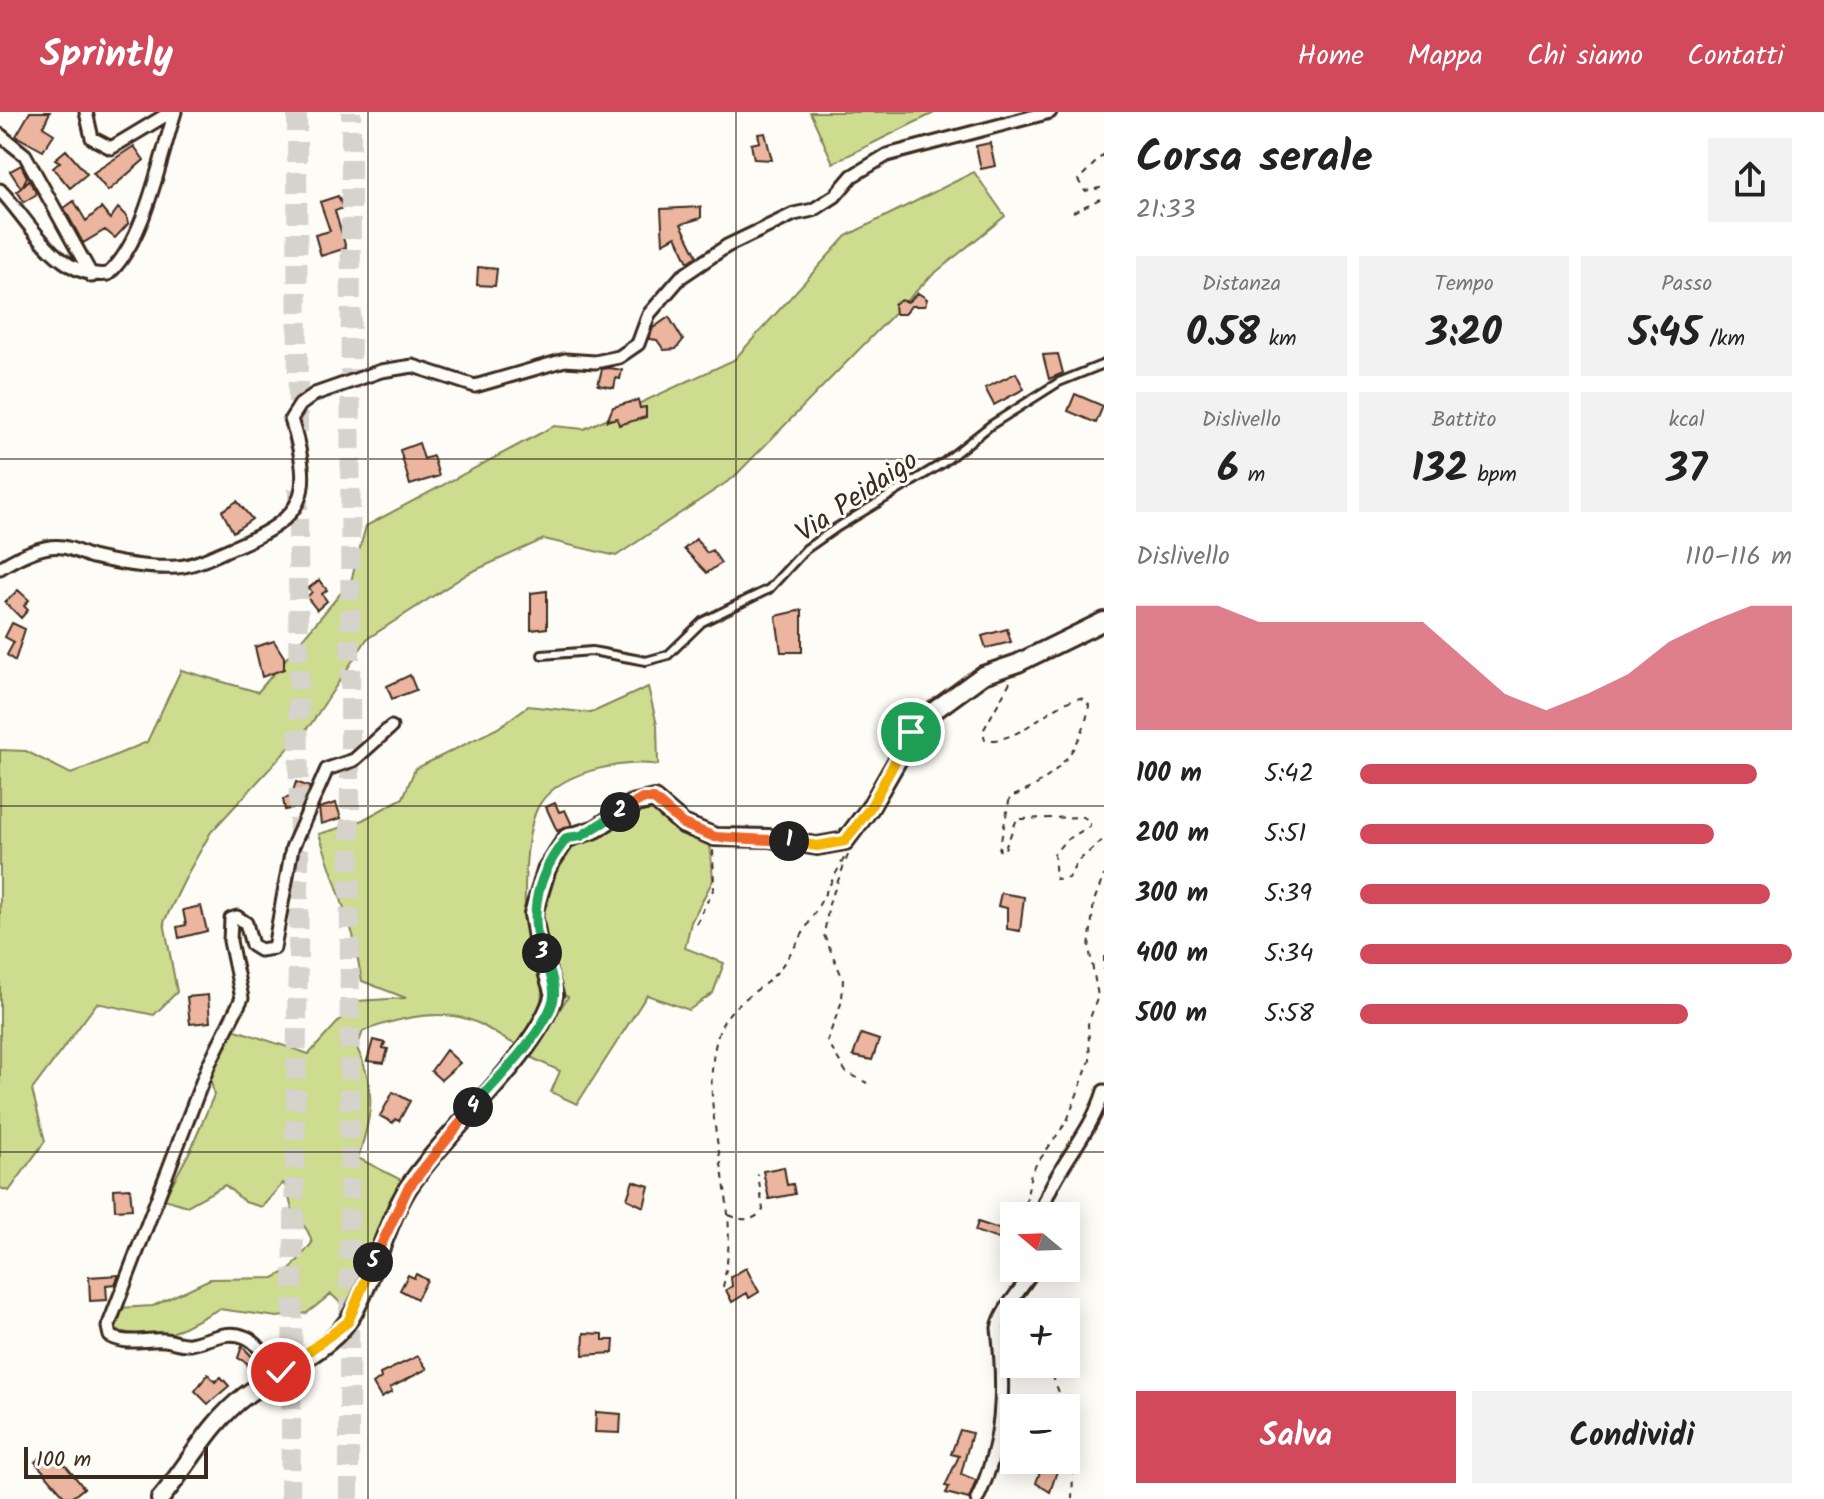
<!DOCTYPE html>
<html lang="it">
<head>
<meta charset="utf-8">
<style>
  :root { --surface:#fff; --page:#f2f2f2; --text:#222; --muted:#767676; --accent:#d1495b }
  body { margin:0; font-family:Kalam,sans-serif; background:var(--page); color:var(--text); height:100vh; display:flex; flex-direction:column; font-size:30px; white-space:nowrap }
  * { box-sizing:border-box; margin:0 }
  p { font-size:26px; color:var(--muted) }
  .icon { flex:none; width:44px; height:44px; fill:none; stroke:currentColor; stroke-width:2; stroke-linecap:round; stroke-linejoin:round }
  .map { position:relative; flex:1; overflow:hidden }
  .panel { display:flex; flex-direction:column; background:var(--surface); width:720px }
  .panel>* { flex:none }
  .needle { width:52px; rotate:289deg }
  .buttons { position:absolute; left:1000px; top:1090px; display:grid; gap:16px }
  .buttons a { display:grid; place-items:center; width:80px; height:80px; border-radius:0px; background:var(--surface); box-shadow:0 4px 20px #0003; font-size:40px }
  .scale { position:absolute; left:24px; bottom:20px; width:184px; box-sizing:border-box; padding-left:8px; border:4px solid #3b2a1e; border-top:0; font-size:22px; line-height:28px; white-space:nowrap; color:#3b2a1e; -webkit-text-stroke:6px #fdfcf7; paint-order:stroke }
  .pin { position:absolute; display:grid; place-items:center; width:68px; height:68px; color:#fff; margin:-34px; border:4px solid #fff; border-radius:50%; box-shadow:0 2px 8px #0007 }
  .km { position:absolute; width:40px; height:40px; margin:-20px; border-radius:50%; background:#222; color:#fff; font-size:22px; line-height:40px; text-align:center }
  .round { display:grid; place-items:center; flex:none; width:84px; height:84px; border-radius:0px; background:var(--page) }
  .summary { display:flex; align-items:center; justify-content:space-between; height:136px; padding:0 32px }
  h1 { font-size:44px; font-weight:800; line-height:60px }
  .stats { display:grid; grid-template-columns:repeat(3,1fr); gap:12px; height:136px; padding:8px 32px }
  .stats div { display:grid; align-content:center; border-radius:0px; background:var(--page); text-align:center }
  .stats b { font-size:40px; font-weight:800 }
  .stats small { font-size:22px; font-weight:400 }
  .stats p { font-size:22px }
  .chart { height:224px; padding:16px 32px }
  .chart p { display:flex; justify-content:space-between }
  .chart svg { width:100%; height:144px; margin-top:8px; fill:var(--accent); opacity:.7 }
  .action { display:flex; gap:16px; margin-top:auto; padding:16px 32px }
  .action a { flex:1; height:92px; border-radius:0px; background:var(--accent); color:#fff; font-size:32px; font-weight:800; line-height:92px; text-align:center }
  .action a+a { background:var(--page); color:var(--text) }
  ul { padding:0 32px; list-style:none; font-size:26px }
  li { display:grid; grid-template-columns:128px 96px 1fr; align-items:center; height:60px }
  li i { height:20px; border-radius:10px; background:var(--accent) }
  header { display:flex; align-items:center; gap:48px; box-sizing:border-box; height:112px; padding:0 40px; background:var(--accent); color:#fff }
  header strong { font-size:38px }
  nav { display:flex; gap:44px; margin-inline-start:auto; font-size:28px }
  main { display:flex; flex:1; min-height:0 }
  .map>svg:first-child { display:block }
  .green { fill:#cedc90; stroke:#848357; stroke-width:2 }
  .building { fill:#ebb59f; stroke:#3b2a1e; stroke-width:2 }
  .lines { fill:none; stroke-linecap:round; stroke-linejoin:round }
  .highway-tunnel { stroke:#d6d2cc; stroke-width:20; stroke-dasharray:20 10; stroke-linecap:butt }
  .lane-casing { stroke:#3b2a1e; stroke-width:12 }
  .street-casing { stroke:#3b2a1e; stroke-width:17 }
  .secondary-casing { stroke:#3b2a1e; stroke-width:22 }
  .path { stroke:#3b2a1e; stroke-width:2; stroke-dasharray:6 6; stroke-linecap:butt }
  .lane { stroke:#fdfcf7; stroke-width:6 }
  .street { stroke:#fdfcf7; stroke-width:11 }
  .secondary { stroke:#fdfcf7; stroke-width:16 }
  .split-1-casing { stroke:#fff; stroke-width:16 }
  .split-2-casing { stroke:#fff; stroke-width:16 }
  .split-3-casing { stroke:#fff; stroke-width:16 }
  .split-4-casing { stroke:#fff; stroke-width:16 }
  .split-5-casing { stroke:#fff; stroke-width:16 }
  .split-6-casing { stroke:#fff; stroke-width:16 }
  .split-1 { stroke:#f5b400; stroke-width:10 }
  .split-2 { stroke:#f0652b; stroke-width:10 }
  .split-3 { stroke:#22a559; stroke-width:10 }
  .split-4 { stroke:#22a559; stroke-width:10 }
  .split-5 { stroke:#f0652b; stroke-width:10 }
  .split-6 { stroke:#f5b400; stroke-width:10 }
  .grid { fill:none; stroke:#3b2a1e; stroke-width:2; stroke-opacity:0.55 }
  .labels { text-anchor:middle; stroke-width:6; stroke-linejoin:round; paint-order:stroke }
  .street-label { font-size:28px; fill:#3b2a1e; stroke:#fdfcf7 }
</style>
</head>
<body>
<header>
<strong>Sprintly</strong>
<nav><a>Home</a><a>Mappa</a><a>Chi siamo</a><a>Contatti</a></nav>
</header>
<main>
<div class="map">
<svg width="1104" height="1387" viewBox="0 0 1104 1387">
  <rect width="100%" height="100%" fill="#fdfcf7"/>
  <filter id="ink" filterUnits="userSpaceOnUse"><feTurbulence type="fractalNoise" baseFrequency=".0125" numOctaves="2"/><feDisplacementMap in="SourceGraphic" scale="16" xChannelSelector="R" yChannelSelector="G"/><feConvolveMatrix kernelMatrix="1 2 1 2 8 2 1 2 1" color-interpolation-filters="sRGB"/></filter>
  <g filter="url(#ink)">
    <path class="green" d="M810 0H936L833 51Z
      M974 60 1005 104 930 165 733 366 616 444 544 427 469 461 367 527 311 612 211 720 189 759 164 810 177 880 154 903 97 891 32 978 45 1029 9 1079 0 1076V638L26 639 71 662 147 630 181 558 258 580 351 469 366 414 554 314 584 317 734 248 846 124Z
      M648 575 657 613 658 653C621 647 555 660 537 697 524 724 523 795 527 825 529 841 544 856 543 871 542 898 534 912 519 933 503 929 494 919 480 912 445 894 398 906 363 919L357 936C377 977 372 1004 358 1046L405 1070 349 1199 331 1182 307 1201 277 1205 219 1197 172 1221 141 1223 116 1219 119 1196 153 1194 210 1167 274 1166 291 1157 312 1131C308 1112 297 1111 292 1096 288 1087 290 1079 283 1071L262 1095 245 1090 225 1073 187 1094 164 1087 191 1037 214 983 210 964 233 917 309 942 357 889 406 886 362 869 353 823 319 722 357 711 403 686 415 657 498 616 528 594 591 601Z
      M652 694 669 713 710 730 713 768 691 810 685 836 724 851 713 881 689 898 647 883 577 992 551 980 560 959 528 944 568 885 560 880 539 800 568 734 584 730Z"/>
    <path class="building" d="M30 0H50L43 15 54 22 43 39 16 24Z
      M765 21 772 48 754 47 751 32 760 30 758 22Z
      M990 31 995 54 981 57 976 34Z
      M134 34 144 48 108 79 93 61Z
      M66 38 87 62 70 76 53 56 60 50 55 47Z
      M21 53 27 65 22 75 29 68 37 82 24 90 17 79 21 76 10 59Z
      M338 84 343 96 335 99 346 136 321 144 315 123 330 119 320 90Z
      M74 89 86 109 101 96 110 107 118 96 127 105 128 112 115 126 105 118 83 131 64 96Z
      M701 95V106L681 112 697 144 688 150 676 124 663 131 661 97Z
      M478 155 497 157 495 174 477 173Z
      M918 181 927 187 925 194H911L905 202H895L894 192 901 188 908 190Z
      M669 205 683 228 676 237 664 238 657 228 649 227 653 216Z
      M1058 242 1063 261 1049 267 1043 243Z
      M610 256 622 258 620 267 616 266 614 276 598 273 602 257Z
      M1016 261 1024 277 994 293 985 276Z
      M1075 282 1103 294 1096 311 1068 299Z
      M638 288 640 296 646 295V305L619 313 617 306 607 309 613 295Z
      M419 331 424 347 433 344 439 364 410 373 400 338Z
      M237 389 252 407 233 420 222 399Z
      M696 427 707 441 712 438 721 451 707 461 684 437Z
      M319 468 327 478 322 482 327 489 317 498 307 485 312 480 309 476Z
      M18 478 29 488 24 494 28 498 21 506 5 490Z
      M547 479V516L531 518V481Z
      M802 498V540H781L776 504Z
      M12 511 25 517 15 549 7 543 14 530 5 525Z
      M1007 517 1011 530 986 536 982 524Z
      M274 529 284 545V557L262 565 255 535Z
      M410 563 416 578 392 587 387 574Z
      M296 670 310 675 302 691 296 689 294 696 285 698 283 687 291 685Z
      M336 691 341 706 321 712 319 696Z
      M555 691 559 700 565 698 572 713 557 719 546 695Z
      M1001 781 1024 785 1020 819 1007 817V796L998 794Z
      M201 794 207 819 179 826 177 815 186 813 183 798Z
      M208 883 210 910 190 912 187 885Z
      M861 922 879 928 872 948 853 944Z
      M373 928 385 931 383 936 388 937 384 951 367 949Z
      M446 938 460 951 441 968 431 959Z
      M393 980 410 989 399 1009 395 1007 393 1011 380 1004Z
      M784 1055 787 1073 793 1072 795 1082 769 1087 763 1059Z
      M633 1069 649 1074 644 1095 627 1087Z
      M130 1076 132 1097 115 1098 114 1077Z
      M978 1110 1011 1121 1014 1114 1011 1151 1000 1146 1007 1130 975 1119Z
      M746 1156 759 1180 749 1186 747 1181 732 1190 726 1178 732 1174 731 1165Z
      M416 1162 427 1168 417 1187 400 1178 408 1163 414 1166Z
      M119 1163 115 1172 106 1173 107 1188 90 1189 89 1165Z
      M584 1221 603 1222V1228H614L613 1241 583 1243Z
      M242 1234 262 1255 256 1263 250 1262 247 1251 238 1246Z
      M418 1244 427 1257 390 1276 392 1280 381 1286 373 1272 381 1266 380 1262Z
      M208 1262 215 1270 221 1265 229 1274 208 1292 195 1279Z
      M596 1300 621 1302 620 1321 595 1320Z
      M960 1318 972 1321 961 1362 976 1368 969 1387 946 1381 949 1375 945 1374 959 1344 951 1342Z
      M45 1342 51 1349 58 1344 84 1376 74 1384 65 1385 35 1350Z
      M1042 1354 1057 1359 1050 1380 1036 1371Z"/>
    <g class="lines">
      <path class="highway-tunnel" d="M297 0 298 336
        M290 1387 299 778 298 372
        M349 1387 351 0"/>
      <g class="lane-casing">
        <path id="lane" d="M542 543 592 539 646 549 668 543 702 510 769 477 806 437 836 416 943 351 991 313 1059 270 1104 252"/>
      </g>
      <g class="street-casing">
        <path id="street" d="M86 0 92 26 111 36 171 0
          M0 23 25 43 92 164
          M0 78C30 109 58 168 108 162 144 131 160 47 175 0
          M0 456C16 446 43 432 63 435 72 436 82 442 92 445 118 451 149 457 177 455 195 454 217 442 234 435 307 405 314 382 291 307L300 293 315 282 381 259 413 254 475 274 565 248 595 250 619 245 638 232 649 202 681 165 727 134 794 102 813 98 835 84 852 64 887 43 1050 0
          M1040 1104C1052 1058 1090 1025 1104 979
          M277 1263C269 1251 259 1230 245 1225 226 1217 208 1229 190 1232 182 1233 173 1229 165 1228 146 1226 128 1234 110 1224L108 1215 209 952 242 886 230 829 231 807 237 805 246 811 252 833 260 838 274 836 292 736 327 657 354 648 391 615
          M977 1387C1004 1331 1005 1277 998 1216 1002 1196 1023 1177 1034 1156"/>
      </g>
      <g class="secondary-casing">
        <path id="secondary" d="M160 1387C189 1353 209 1311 245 1284 276 1260 325 1242 348 1209 372 1175 383 1116 408 1076 447 1017 534 947 554 883L537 826 533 802 547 756 567 726 596 717 632 692 654 687 683 712 715 725 769 726 817 734 845 729 870 696 920 609 983 563 1018 551 1104 509"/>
      </g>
      <path class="path" d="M1104 42 1078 68 1085 79 1104 75
        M1073 100 1104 85
        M1010 570 983 619 985 628C1023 631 1047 591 1081 586L1089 593C1084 636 1051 672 1010 685L999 738 1004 739 1017 707 1083 705 1090 709V714L1065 729 1054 742 1056 767 1069 766 1077 750 1104 727
        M848 743 829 792 824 823 843 867 842 889 827 929 846 960 867 971
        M696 812 714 776 713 738
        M1104 844V862
        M729 1103C743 1109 753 1110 763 1098L758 1062
        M1024 1104 1031 1060 1067 1009 1090 948 1088 912 1098 884 1089 836 1094 789 1104 763
        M723 1175C728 1151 730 1126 728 1102 723 1043 700 979 719 920 729 890 760 881 778 859 805 823 824 782 846 743
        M1048 1252 1065 1296
        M1066 1298 1074 1339 1072 1387"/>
      <use href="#lane" class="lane"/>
      <use href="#street" class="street"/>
      <use href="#secondary" class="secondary"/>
    </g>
  </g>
  <g class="lines" filter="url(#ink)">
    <g class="split-1-casing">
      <path id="split-1" d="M789 729 817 734 845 729 870 696 911 620"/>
    </g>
    <g class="split-2-casing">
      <path id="split-2" d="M620 700 642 687H654L683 712 715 725 789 729"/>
    </g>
    <g class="split-3-casing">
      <path id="split-3" d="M542 841C527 800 539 759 567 726L581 724 620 700"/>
    </g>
    <g class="split-4-casing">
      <path id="split-4" d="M473 995C493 971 552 914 554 883 555 869 547 853 542 841"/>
    </g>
    <g class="split-5-casing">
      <path id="split-5" d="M373 1150 408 1076 473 995"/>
    </g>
    <g class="split-6-casing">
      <path id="split-6" d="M281 1260 348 1210 373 1150"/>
    </g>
    <use href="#split-1" class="split-1"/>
    <use href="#split-2" class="split-2"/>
    <use href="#split-3" class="split-3"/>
    <use href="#split-4" class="split-4"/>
    <use href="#split-5" class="split-5"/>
    <use href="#split-6" class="split-6"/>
  </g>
  <path class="grid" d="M368 0V1387M736 0V1387M0 347H1104M0 694H1104M0 1040H1104"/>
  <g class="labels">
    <g class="street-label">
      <text transform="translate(856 383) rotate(-34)" y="10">Via Peidaigo</text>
    </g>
  </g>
</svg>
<div class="buttons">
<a><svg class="needle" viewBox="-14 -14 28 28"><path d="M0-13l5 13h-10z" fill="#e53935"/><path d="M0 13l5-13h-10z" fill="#767676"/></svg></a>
<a>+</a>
<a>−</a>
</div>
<div class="scale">100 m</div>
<div class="pin" style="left:911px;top:620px;background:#1e9e55"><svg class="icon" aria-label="arrive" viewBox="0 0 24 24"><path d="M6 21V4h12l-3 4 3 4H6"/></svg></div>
<div class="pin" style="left:281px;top:1260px;background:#d93025"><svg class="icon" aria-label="check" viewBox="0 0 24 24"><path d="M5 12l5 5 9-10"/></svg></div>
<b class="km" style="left:789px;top:729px">1</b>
<b class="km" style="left:620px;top:700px">2</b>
<b class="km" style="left:542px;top:841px">3</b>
<b class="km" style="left:473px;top:995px">4</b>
<b class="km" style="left:373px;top:1150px">5</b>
</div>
<section class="panel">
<div class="summary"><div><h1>Corsa serale</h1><p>21:33</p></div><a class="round"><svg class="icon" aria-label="share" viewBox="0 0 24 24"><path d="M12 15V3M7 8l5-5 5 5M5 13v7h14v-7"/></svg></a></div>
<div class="stats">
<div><p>Distanza</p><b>0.58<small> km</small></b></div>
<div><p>Tempo</p><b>3:20</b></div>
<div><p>Passo</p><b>5:45<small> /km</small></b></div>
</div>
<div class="stats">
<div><p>Dislivello</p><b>6<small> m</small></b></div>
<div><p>Battito</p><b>132<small> bpm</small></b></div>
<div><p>kcal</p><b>37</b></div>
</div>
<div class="chart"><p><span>Dislivello</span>110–116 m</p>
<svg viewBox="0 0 160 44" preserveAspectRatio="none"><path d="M0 44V6L10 6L20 6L30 11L40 11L50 11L60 11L70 11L80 22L90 33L100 38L110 33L120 27L130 17L140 11L150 6L160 6V44z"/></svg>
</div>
<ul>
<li><b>100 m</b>5:42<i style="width:92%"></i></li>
<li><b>200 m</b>5:51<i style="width:82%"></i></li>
<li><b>300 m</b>5:39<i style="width:95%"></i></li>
<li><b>400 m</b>5:34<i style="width:100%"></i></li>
<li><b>500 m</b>5:58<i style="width:76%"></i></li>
</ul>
<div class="action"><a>Salva</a><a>Condividi</a></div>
</section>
</main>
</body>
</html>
